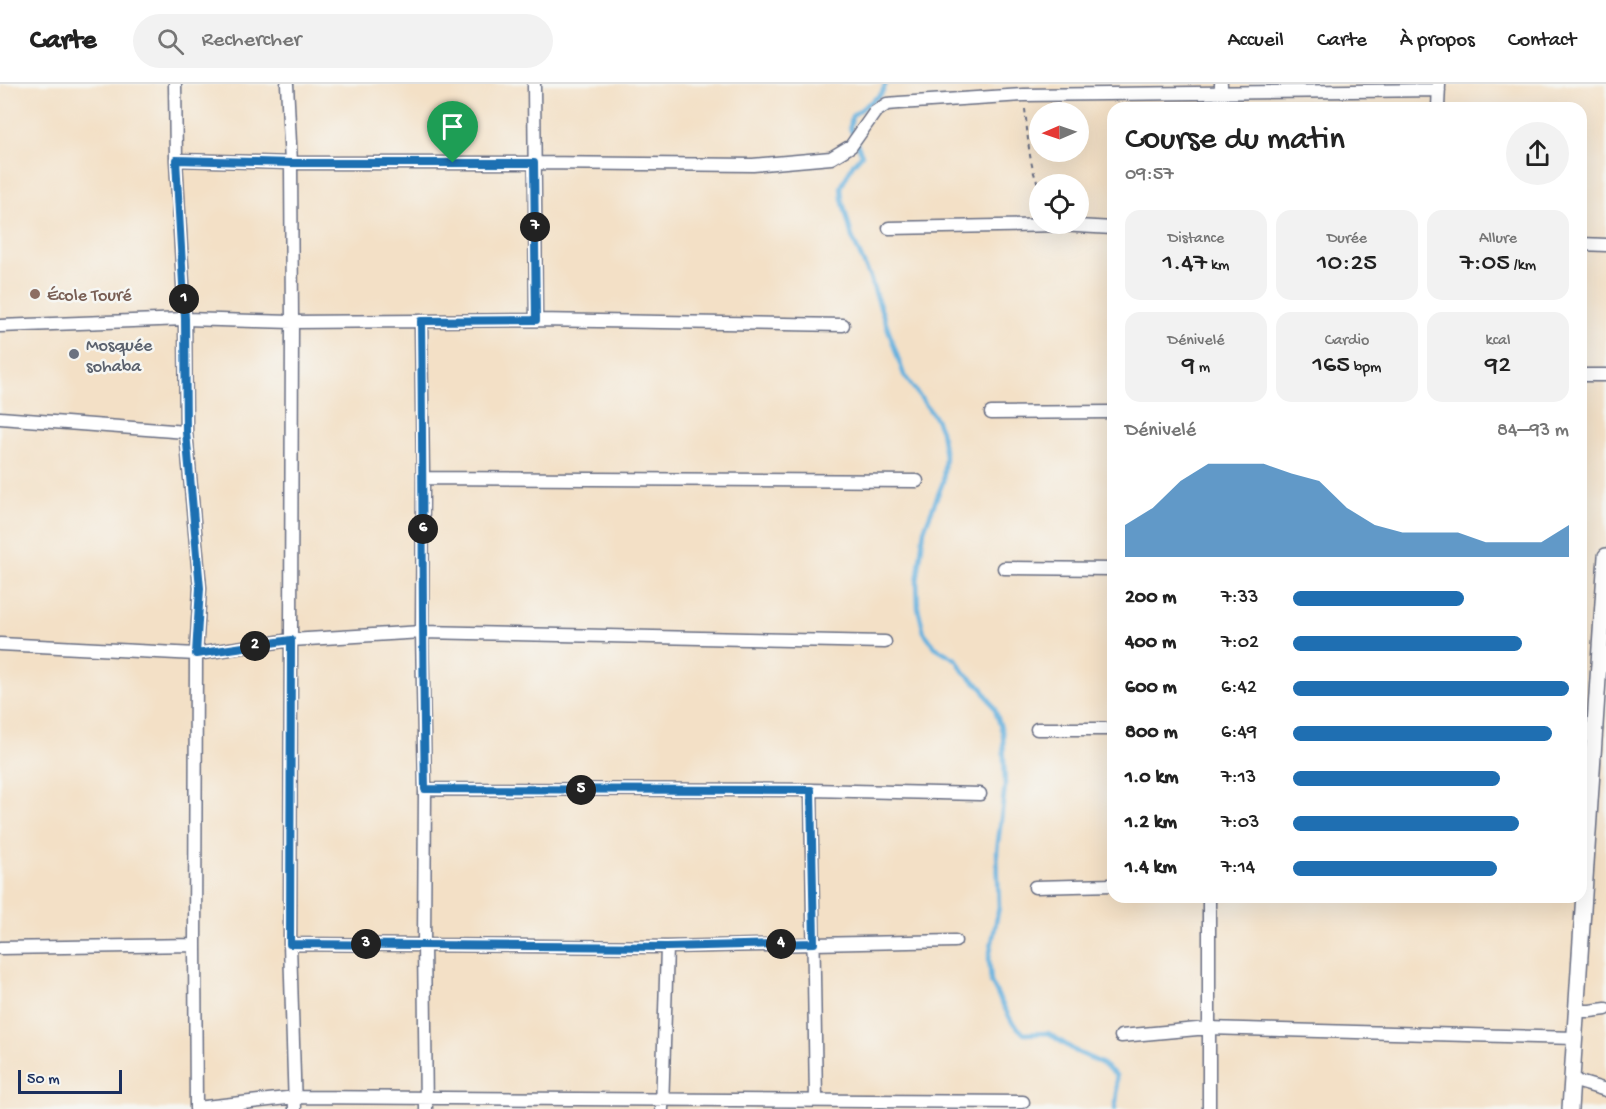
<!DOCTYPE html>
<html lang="fr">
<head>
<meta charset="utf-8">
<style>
  :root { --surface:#fff; --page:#f2f2f2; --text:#222; --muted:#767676; --line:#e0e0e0; --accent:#1f6fb2 }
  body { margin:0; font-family:"Gochi Hand",sans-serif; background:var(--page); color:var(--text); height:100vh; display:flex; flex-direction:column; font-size:22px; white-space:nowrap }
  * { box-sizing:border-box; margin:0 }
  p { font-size:20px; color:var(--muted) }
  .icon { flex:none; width:33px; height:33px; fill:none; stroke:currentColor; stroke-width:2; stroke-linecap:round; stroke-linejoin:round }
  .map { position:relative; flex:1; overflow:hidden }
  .details { position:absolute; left:1107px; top:18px; width:480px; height:801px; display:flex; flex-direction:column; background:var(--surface); border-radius:18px; box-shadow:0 6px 24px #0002 }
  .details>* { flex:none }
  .needle { width:39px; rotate:268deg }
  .controls { position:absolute; left:1029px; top:18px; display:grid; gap:12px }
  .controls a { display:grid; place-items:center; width:60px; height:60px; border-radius:50%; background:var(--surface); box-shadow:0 6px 24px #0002; font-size:30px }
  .scale { position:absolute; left:18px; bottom:15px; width:104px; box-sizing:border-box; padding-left:6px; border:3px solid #1b2f5e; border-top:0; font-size:16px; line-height:21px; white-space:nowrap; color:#1b2f5e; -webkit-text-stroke:4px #f6f6f2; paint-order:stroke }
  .pin { position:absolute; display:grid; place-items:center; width:51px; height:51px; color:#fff; margin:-62px -26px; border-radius:50% 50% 50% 0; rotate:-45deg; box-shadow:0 0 6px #0007 }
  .pin .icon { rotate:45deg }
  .km { position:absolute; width:30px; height:30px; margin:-15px; border-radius:50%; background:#222; color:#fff; font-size:16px; line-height:30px; text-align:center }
  .round { display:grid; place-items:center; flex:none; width:63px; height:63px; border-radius:32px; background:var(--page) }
  .summary { display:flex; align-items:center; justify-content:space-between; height:102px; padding:0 18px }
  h1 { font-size:33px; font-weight:600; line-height:45px }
  .stats { display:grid; grid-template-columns:repeat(3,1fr); gap:9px; height:102px; padding:6px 18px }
  .stats div { display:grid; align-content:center; border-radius:15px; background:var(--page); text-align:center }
  .stats b { font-size:26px; font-weight:600 }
  .stats small { font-size:16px; font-weight:400 }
  .stats p { font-size:16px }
  .chart { height:168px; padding:12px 18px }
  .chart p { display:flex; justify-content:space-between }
  .chart svg { width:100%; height:108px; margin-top:6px; fill:var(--accent); opacity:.7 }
  ul { padding:0 18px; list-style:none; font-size:20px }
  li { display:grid; grid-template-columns:96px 72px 1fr; align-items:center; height:45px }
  li i { height:15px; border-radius:8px; background:var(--accent) }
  header { display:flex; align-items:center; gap:36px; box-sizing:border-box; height:84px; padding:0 30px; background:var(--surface); border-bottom:2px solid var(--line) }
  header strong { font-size:28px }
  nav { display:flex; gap:33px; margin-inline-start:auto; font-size:21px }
  .search { width:420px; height:54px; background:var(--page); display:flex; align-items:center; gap:15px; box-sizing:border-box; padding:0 21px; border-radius:33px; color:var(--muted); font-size:22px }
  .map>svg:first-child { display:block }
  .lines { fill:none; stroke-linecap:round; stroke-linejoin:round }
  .stream { stroke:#65b1de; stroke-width:4.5 }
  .minor-casing { stroke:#676d82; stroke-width:15 }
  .tertiary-casing { stroke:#676d82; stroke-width:18 }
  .path { stroke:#676d82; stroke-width:2; stroke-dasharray:4.5 4.5; stroke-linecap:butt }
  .minor { stroke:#fff; stroke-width:12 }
  .tertiary { stroke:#fff; stroke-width:15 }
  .route-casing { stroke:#fff; stroke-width:12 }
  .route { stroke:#1f6fb2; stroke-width:8 }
  .education-dot { fill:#8d6e63; stroke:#f6f6f2; stroke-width:2 }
  .worship-dot { fill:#6b7280; stroke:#f6f6f2; stroke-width:2 }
  .labels { text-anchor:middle; stroke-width:5; stroke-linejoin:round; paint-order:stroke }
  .education-label { font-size:18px; fill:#785e54; stroke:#f6f6f2; text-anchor:start }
  .worship-label { font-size:18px; fill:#5b616d; stroke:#f6f6f2; text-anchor:start }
</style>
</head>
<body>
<header>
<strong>Carte</strong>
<div class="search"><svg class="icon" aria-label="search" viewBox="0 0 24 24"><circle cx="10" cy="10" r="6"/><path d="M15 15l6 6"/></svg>Rechercher</div>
<nav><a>Accueil</a><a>Carte</a><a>À propos</a><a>Contact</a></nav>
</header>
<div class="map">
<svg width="1606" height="1025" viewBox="0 0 1606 1025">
  <rect width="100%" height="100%" fill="#f6f6f2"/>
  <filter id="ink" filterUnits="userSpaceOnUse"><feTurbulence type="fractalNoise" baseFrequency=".0167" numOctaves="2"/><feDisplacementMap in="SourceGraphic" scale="12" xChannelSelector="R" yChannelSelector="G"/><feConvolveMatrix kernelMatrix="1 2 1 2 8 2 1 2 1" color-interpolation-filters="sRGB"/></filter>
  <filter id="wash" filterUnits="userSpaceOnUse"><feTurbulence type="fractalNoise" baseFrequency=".008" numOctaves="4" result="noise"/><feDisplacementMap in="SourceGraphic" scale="24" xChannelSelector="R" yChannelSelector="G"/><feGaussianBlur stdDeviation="1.35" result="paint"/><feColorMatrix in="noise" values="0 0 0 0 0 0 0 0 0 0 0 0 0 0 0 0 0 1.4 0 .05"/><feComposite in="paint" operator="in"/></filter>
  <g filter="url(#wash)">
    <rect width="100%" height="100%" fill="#f3e0c6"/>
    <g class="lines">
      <path class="stream" d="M886 0 881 10 852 32 850 44 862 71 853 80 841 103 842 115 852 153 869 191 904 291 936 335 941 347 945 372 943 398 924 446 917 498 918 524 924 548 935 563 957 576 963 587 982 604 995 625 1003 650 1005 702 997 767 999 823 989 873 991 898 1012 938 1024 950 1048 949 1077 968 1101 979 1116 991 1117 1010 1115 1025"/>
    </g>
  </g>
  <g filter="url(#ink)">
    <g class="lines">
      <g class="minor-casing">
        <path id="minor" d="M175 0 176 76 185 235 186 348 200 504 196 570 195 861 196 1025
          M287 0 291 79 292 238 290 860 295 1025
          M534 0 536 236
          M1220 24 1221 0
          M1438 24 1439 0
          M176 76 291 79H534L753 81 831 74 851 62 875 28 887 20 899 19 1023 11 1439 6
          M889 144 1059 141 1113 144
          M1581 160 1606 161
          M421 238 423 394 422 548 425 705 424 860 426 1025
          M0 242 185 235 292 238 536 236 843 241
          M1581 291H1606
          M991 329 1113 328
          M0 334 186 348
          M423 394 917 397
          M1004 484 1113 485
          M0 560 196 570 291 556 422 548 885 558
          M1037 645H1113
          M1581 645H1596
          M425 705 811 706 980 710
          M811 706 816 1016
          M1035 803 1113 801
          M290 860 667 863 955 857
          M0 864 195 861
          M1577 927H1590L1606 925
          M1121 952 1208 944 1575 954
          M1572 996 1606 1006
          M196 1024 296 1013 1023 1018
          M662 1025 667 863
          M1209 1025V813"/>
      </g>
      <g class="tertiary-casing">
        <path id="tertiary" d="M1570 1025 1606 472"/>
      </g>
      <path class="path" d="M1025 25C1028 50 1028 81 1040 104"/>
      <use href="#minor" class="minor"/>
      <use href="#tertiary" class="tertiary"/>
    </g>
  </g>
  <g class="lines" filter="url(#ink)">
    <g class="route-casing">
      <path id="route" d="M176 76 291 79H534L536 236 421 237C423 393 422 549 425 705L811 706 814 859 667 863 290 860 291 556 196 570 200 504 186 348 185 235Z"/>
    </g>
    <use href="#route" class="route"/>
  </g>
  <circle class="education-dot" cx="35" cy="210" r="6"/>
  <circle class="worship-dot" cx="74" cy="270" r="6"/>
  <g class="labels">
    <g class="education-label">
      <text x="47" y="216">École Touré</text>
    </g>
    <g class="worship-label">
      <text x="86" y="266">Mosquée<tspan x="86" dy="21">sohaba</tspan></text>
    </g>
  </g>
</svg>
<div class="controls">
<a><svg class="needle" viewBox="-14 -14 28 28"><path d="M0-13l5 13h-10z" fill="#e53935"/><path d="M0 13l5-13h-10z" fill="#767676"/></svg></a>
<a><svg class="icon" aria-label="locate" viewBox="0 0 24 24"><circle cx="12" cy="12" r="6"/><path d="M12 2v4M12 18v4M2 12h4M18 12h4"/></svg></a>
</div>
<div class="scale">50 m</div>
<div class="pin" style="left:453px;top:79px;background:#1e9e55"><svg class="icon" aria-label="arrive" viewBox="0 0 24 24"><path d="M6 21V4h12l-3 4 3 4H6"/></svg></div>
<b class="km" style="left:184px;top:215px">1</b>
<b class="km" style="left:255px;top:562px">2</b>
<b class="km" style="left:366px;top:860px">3</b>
<b class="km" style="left:781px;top:860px">4</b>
<b class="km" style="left:581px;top:706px">5</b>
<b class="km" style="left:423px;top:445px">6</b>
<b class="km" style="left:535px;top:143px">7</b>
<section class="details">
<div class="summary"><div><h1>Course du matin</h1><p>09:57</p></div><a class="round"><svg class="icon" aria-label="share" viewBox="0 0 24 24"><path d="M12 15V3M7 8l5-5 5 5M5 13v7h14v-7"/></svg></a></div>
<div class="stats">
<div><p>Distance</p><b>1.47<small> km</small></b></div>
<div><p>Durée</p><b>10:25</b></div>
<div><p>Allure</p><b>7:05<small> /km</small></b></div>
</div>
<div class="stats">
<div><p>Dénivelé</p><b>9<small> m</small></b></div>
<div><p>Cardio</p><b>165<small> bpm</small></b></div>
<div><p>kcal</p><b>92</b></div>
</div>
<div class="chart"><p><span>Dénivelé</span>84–93 m</p>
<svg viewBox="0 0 160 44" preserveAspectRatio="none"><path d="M0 44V31L10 24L20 13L30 6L40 6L50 6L60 10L70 13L80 24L90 31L100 34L110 34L120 34L130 38L140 38L150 38L160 31V44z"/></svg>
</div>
<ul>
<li><b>200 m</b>7:33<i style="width:62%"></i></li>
<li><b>400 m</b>7:02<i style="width:83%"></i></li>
<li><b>600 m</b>6:42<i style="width:100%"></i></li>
<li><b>800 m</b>6:49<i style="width:94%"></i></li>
<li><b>1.0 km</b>7:13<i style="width:75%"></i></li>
<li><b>1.2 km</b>7:03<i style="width:82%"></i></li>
<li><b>1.4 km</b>7:14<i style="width:74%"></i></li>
</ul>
</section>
</div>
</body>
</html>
